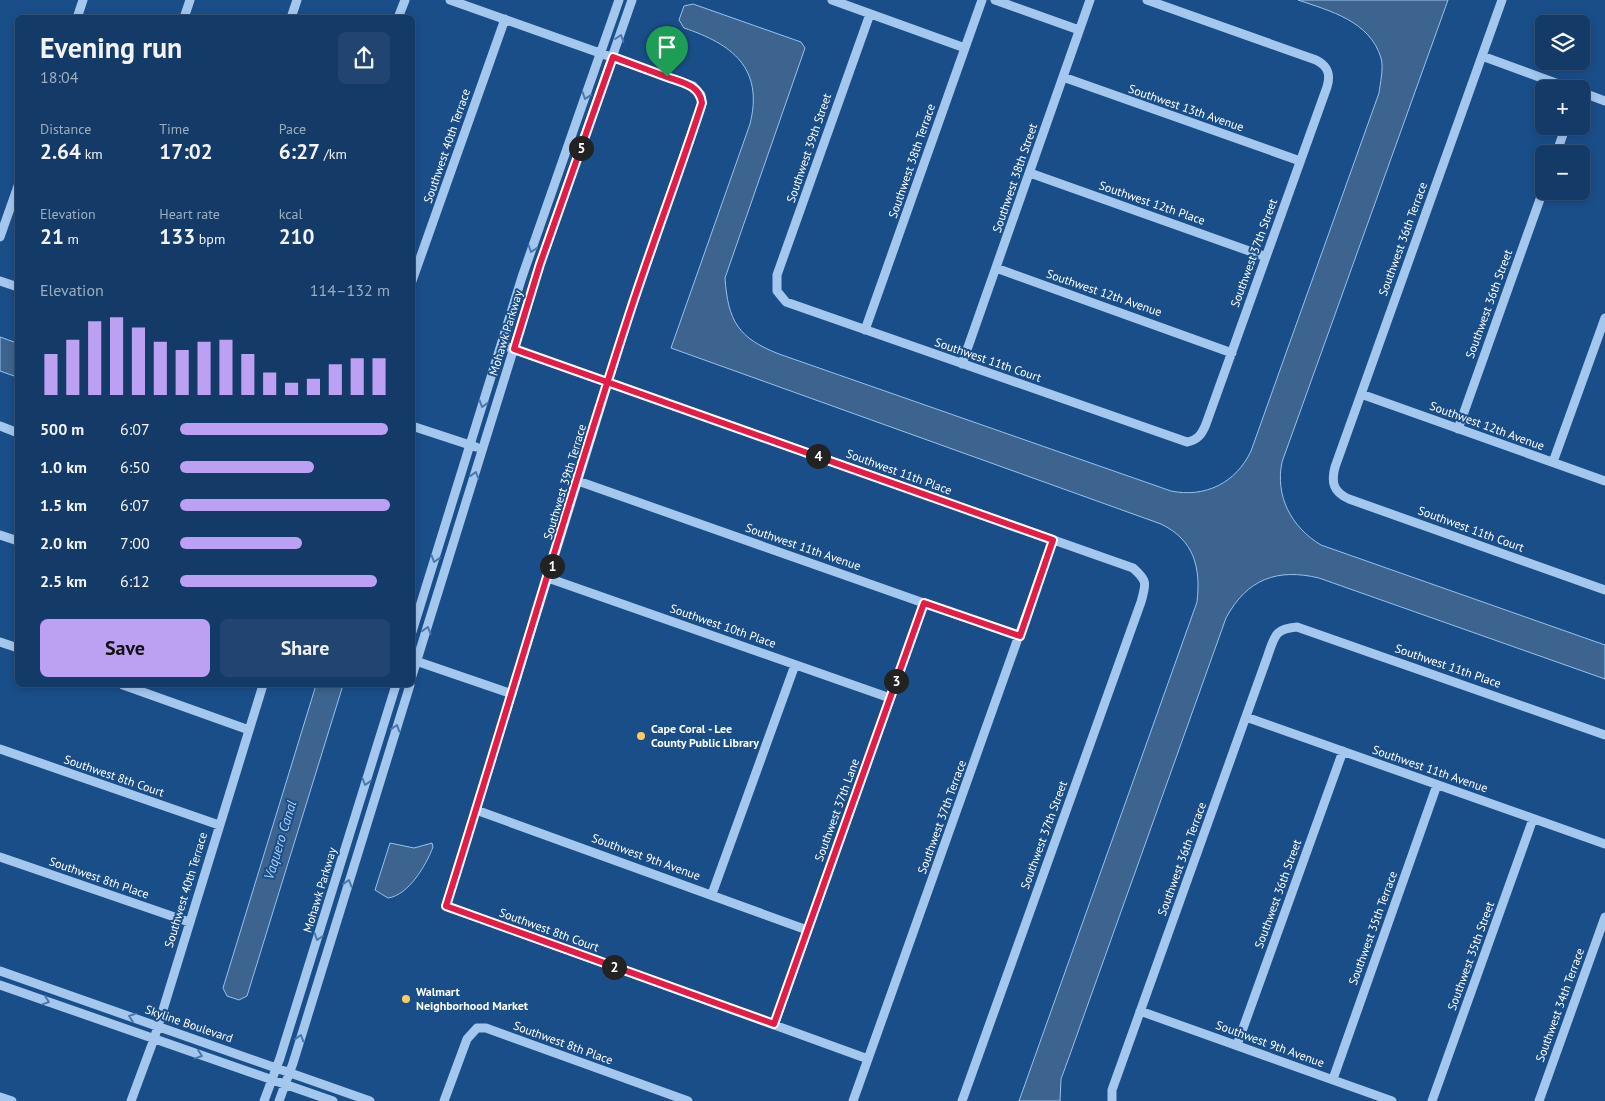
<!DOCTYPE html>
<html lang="en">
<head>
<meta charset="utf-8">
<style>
  :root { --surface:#143a67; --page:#214570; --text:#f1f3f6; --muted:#9dadc0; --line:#33547b; --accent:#bca0f2 }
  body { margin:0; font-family:"PT Sans",sans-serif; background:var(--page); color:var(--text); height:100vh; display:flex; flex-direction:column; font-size:19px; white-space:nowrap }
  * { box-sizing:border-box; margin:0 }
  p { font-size:16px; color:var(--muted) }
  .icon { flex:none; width:28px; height:28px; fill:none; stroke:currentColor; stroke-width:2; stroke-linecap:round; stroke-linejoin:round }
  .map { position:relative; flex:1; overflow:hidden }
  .side { position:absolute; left:15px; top:15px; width:400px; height:672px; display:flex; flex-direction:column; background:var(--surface); border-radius:8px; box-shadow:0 2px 8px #0003,0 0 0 1px var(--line) }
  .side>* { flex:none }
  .controls { position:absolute; left:1535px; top:15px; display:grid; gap:10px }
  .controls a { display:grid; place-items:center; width:55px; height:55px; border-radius:8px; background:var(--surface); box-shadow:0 2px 8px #0003,0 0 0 1px var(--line); font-size:25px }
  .pin { position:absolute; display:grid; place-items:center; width:42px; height:42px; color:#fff; margin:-51px -21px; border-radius:50% 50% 50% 0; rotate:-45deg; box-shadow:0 0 5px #0007 }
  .pin .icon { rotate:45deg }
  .km { position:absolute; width:25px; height:25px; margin:-12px; border-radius:50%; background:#222; color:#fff; font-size:14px; line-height:25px; text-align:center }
  .round { display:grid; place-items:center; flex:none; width:52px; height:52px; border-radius:8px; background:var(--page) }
  .head { display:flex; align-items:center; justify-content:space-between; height:85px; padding:0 25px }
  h1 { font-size:28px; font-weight:800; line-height:38px }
  .stats { display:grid; grid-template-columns:repeat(3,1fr); gap:8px; height:85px; padding:5px 25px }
  .stats div { display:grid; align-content:center }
  .stats b { font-size:21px; font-weight:800 }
  .stats small { font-size:14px; font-weight:400 }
  .stats p { font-size:14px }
  .chart { height:140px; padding:10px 25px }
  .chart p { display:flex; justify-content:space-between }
  .chart svg { width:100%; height:90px; margin-top:5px; stroke:var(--accent); stroke-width:6 }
  .cta { display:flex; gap:10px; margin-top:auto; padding:10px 25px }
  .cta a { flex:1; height:58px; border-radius:8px; background:var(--accent); color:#111; font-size:20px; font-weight:800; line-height:58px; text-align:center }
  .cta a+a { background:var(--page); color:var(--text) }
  ul { padding:0 25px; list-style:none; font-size:16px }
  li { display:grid; grid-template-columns:80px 60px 1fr; align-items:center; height:38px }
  li i { height:12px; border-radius:6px; background:var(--accent) }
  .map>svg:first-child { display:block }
  .water { fill:#3d648e; stroke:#96c2ef }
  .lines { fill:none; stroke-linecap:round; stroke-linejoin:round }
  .minor { stroke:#a3c7ed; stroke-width:9 }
  .oneway { stroke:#4a78ac }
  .route-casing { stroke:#fff; stroke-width:10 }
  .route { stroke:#e11d48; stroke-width:6 }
  .poi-dot { fill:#ffcb5f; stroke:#1a4e89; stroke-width:2 }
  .labels { text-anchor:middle; stroke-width:4; stroke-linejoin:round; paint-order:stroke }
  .street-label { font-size:12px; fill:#fff; stroke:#1a4e89 }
  .poi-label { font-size:12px; font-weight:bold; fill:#fff; stroke:#1a4e89; text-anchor:start }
  .water-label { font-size:14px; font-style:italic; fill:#afd1f4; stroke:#1a4e89 }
</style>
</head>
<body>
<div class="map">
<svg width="1605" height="1101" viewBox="0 0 1605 1101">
  <rect width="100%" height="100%" fill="#1a4e89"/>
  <path class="water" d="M1298 0H1448L1282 462C1275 496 1291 527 1321 545L1605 645V679L1319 578C1277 568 1247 579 1226 618L1068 1060 1061 1079 1060 1101H1019L1197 602C1201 567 1194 540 1161 524L671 348 750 124C764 68 732 44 684 28L679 20 684 6 693 4 801 42 805 48 725 278C728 321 738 338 779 354L1171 491C1205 498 1236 483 1251 451L1379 93C1380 84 1384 68 1381 58 1370 21 1330 11 1298 0Z
    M0 337 17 343V377L0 371Z
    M316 685H343L247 996 239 1000 227 996 223 988Z
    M390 843 414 848 432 843 433 847C426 865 409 895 388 898L375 890Z"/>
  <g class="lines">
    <path class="minor" d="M450 0 693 86 701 95 702 103 629 315 446 906 868 1059
      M832 0 965 48
      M995 0 1079 30
      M1502 0 1335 467C1331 482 1333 492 1349 499L1605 590
      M870 14 777 275V291L786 302 1187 442C1198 440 1202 434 1206 424L1327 87C1331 74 1328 66 1316 60L1147 0
      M77 18 83 0
      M184 18 190 0
      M291 18 297 0
      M398 18 405 0
      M1482 56 1572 89
      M1063 77 1300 161
      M1581 92 1605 101
      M1556 154 1566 126
      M1030 173 1266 257
      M0 237 18 186
      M996 268 1232 353
      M0 281 18 287
      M412 281 505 19
      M865 330 982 0
      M502 345 1133 568C1148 581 1146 584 1141 602L962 1101
      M962 364 1090 0
      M1361 394 1605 481
      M0 426 18 433
      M412 426 476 447
      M1458 429 1544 188
      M1553 462 1605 318
      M578 481 1020 637
      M0 535 18 541
      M548 578 890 698
      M412 632 522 277 619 0
      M0 642 18 648
      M413 660 512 694
      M412 676 540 264 632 0
      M123 685 249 730
      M1246 717 1605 844
      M0 749 219 825
      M476 810 807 930
      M0 857 189 922
      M712 894 795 665
      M0 971 370 1101
      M0 985 333 1101
      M1140 1011 1392 1101
      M774 1025 924 603
      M1237 1045 1343 751
      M1333 1079 1437 785
      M0 1097 12 1101
      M131 1101 154 1039 263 685
      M264 1101 280 1058 396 685
      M279 1101 293 1063 410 685
      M444 1101 467 1039 477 1028H486L688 1101
      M853 1101 1053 540
      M1112 1101V1090L1268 655C1275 635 1275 629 1297 627L1605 735
      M1432 1101 1533 819
      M1539 1101 1605 917"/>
  </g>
  <defs><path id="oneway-chevron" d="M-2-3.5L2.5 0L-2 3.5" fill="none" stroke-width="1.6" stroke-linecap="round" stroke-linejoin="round" transform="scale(1.25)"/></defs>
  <g class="oneway">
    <use href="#oneway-chevron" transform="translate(620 38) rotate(-72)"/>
    <use href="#oneway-chevron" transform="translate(586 96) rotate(109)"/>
    <use href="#oneway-chevron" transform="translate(532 249) rotate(109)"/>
    <use href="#oneway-chevron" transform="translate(483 404) rotate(107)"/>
    <use href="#oneway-chevron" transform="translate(475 475) rotate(-73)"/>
    <use href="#oneway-chevron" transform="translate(435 559) rotate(107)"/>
    <use href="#oneway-chevron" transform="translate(427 630) rotate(-73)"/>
    <use href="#oneway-chevron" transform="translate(396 728) rotate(-73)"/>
    <use href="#oneway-chevron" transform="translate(366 782) rotate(107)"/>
    <use href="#oneway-chevron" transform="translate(348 883) rotate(-73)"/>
    <use href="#oneway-chevron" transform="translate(318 937) rotate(108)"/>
    <use href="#oneway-chevron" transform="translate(46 1001) rotate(19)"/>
    <use href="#oneway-chevron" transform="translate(132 1017) rotate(-161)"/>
    <use href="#oneway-chevron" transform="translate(300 1038) rotate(-73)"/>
    <use href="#oneway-chevron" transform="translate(199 1055) rotate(19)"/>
  </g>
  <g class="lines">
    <g class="route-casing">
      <path id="route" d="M667 77C681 82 700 85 702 103 679 174 652 244 629 315 565 511 508 709 446 906L774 1024 924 603 1020 636 1053 540 514 349 540 264 613 57 667 77"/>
    </g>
    <use href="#route" class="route"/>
  </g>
  <g class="poi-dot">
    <circle cx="641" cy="736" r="5"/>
    <circle cx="406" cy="999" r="5"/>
  </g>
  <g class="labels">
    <g class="street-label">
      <text transform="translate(1186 108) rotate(19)" y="4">Southwest 13th Avenue</text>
      <text transform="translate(447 146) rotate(-71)" y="4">Southwest 40th Terrace</text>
      <text transform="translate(809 148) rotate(-71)" y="4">Southwest 39th Street</text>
      <text transform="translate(912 161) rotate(-71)" y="4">Southwest 38th Terrace</text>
      <text transform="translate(1015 178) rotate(-71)" y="4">Southwest 38th Street</text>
      <text transform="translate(1152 203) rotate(19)" y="4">Southwest 12th Place</text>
      <text transform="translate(1403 239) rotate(-70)" y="4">Southwest 36th Terrace</text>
      <text transform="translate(1254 253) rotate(-70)" y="4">Southwest 37th Street</text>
      <text transform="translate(1104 293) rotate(19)" y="4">Southwest 12th Avenue</text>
      <text transform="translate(1489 304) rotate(-70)" y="4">Southwest 36th Street</text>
      <text transform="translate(506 333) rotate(-73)" y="4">Mohawk Parkway</text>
      <text transform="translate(988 360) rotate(19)" y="4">Southwest 11th Court</text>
      <text transform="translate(1487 426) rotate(20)" y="4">Southwest 12th Avenue</text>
      <text transform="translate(899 472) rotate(20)" y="4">Southwest 11th Place</text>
      <text transform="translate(565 482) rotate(-73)" y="4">Southwest 39th Terrace</text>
      <text transform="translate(1471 529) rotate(20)" y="4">Southwest 11th Court</text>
      <text transform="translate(803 547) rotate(19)" y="4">Southwest 11th Avenue</text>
      <text transform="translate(723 626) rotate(19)" y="4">Southwest 10th Place</text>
      <text transform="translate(1448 666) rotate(19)" y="4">Southwest 11th Place</text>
      <text transform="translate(1430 769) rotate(19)" y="4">Southwest 11th Avenue</text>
      <text transform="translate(114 776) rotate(19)" y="4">Southwest 8th Court</text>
      <text transform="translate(837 810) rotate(-70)" y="4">Southwest 37th Lane</text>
      <text transform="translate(942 817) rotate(-70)" y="4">Southwest 37th Terrace</text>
      <text transform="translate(1044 835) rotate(-70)" y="4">Southwest 37th Street</text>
      <text transform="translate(646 857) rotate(20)" y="4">Southwest 9th Avenue</text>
      <text transform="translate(1182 859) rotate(-70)" y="4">Southwest 36th Terrace</text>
      <text transform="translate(99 878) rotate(19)" y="4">Southwest 8th Place</text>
      <text transform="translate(186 890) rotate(-73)" y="4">Southwest 40th Terrace</text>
      <text transform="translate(320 890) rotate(-73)" y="4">Mohawk Parkway</text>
      <text transform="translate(1278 894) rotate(-70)" y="4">Southwest 36th Street</text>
      <text transform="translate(1373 928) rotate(-70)" y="4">Southwest 35th Terrace</text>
      <text transform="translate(549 930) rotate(20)" y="4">Southwest 8th Court</text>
      <text transform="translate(1471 956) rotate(-70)" y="4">Southwest 35th Street</text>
      <text transform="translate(1560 1005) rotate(-70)" y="4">Southwest 34th Terrace</text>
      <text transform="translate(189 1024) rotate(19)" y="4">Skyline Boulevard</text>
      <text transform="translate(563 1043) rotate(20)" y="4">Southwest 8th Place</text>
      <text transform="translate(1270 1044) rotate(20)" y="4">Southwest 9th Avenue</text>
    </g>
    <g class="poi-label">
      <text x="651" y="733">Cape Coral - Lee<tspan x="651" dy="14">County Public Library</tspan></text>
      <text x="416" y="996">Walmart<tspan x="416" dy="14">Neighborhood Market</tspan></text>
    </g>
    <g class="water-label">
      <text transform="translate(280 840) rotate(-73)" y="5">Vaquero Canal</text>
    </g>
  </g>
</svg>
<div class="controls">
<a><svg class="icon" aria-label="layers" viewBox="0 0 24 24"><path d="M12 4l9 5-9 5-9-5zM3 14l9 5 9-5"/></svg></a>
<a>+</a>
<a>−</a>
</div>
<div class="pin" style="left:667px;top:77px;background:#1e9e55"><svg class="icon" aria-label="arrive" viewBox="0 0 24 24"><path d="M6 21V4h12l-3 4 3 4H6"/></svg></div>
<b class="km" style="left:552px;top:566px">1</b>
<b class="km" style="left:614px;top:967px">2</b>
<b class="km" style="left:896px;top:681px">3</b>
<b class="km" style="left:818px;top:456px">4</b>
<b class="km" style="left:581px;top:148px">5</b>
<section class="side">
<div class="head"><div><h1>Evening run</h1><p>18:04</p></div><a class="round"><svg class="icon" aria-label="share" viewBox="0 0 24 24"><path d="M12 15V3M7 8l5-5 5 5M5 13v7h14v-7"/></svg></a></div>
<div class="stats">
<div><p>Distance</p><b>2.64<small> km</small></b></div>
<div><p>Time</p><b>17:02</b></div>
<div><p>Pace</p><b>6:27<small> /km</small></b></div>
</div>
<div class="stats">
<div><p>Elevation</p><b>21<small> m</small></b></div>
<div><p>Heart rate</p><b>133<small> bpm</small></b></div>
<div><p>kcal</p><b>210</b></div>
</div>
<div class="chart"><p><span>Elevation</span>114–132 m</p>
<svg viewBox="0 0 160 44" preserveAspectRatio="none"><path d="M5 44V24M15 44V17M25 44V8M35 44V6M45 44V11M55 44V18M65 44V22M75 44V18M85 44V17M95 44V24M105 44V33M115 44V38M125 44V36M135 44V29M145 44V26M155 44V26"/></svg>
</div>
<ul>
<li><b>500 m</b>6:07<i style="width:99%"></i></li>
<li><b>1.0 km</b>6:50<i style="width:64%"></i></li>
<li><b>1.5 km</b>6:07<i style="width:100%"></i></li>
<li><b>2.0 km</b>7:00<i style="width:58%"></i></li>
<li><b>2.5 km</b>6:12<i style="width:94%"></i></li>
</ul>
<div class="cta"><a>Save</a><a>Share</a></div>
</section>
</div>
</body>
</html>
